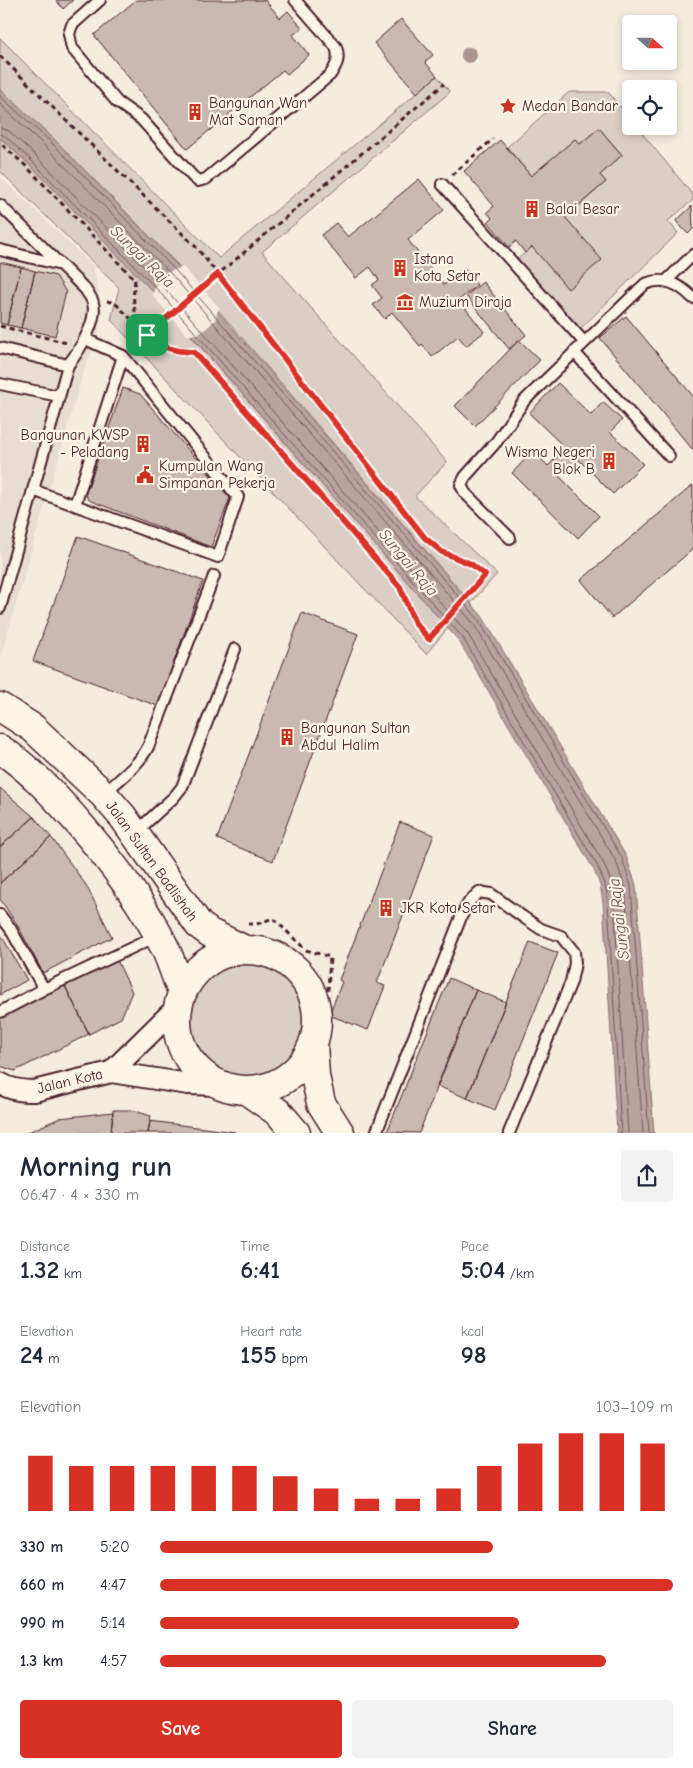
<!DOCTYPE html>
<html lang="en">
<head>
<meta charset="utf-8">
<style>
  :root { --surface:#fff; --page:#f2f2f3; --text:#1f2937; --muted:#747a83; --accent:#d93025 }
  body { margin:0; font-family:"Comic Neue",sans-serif; background:var(--page); color:var(--text); height:100vh; display:flex; flex-direction:column; font-size:19px; white-space:nowrap }
  * { box-sizing:border-box; margin:0 }
  p { font-size:16px; color:var(--muted) }
  .icon { flex:none; width:28px; height:28px; fill:none; stroke:currentColor; stroke-width:2; stroke-linecap:round; stroke-linejoin:round }
  .map { position:relative; height:1133px; overflow:hidden }
  .drawer { display:flex; flex-direction:column; background:var(--surface); flex:1 }
  .drawer>* { flex:none }
  .needle { width:32px; rotate:111deg }
  .controls { position:absolute; left:622px; top:15px; display:grid; gap:10px }
  .controls a { display:grid; place-items:center; width:55px; height:55px; border-radius:5px; background:var(--surface); box-shadow:0 2px 8px #0003; font-size:25px }
  .pin { position:absolute; display:grid; place-items:center; width:42px; height:42px; color:#fff; margin:-21px; border-radius:10px; box-shadow:0 2px 8px #0006 }
  .round { display:grid; place-items:center; flex:none; width:52px; height:52px; border-radius:5px; background:var(--page) }
  .headline { display:flex; align-items:center; justify-content:space-between; height:85px; padding:0 20px }
  h1 { font-size:28px; font-weight:800; line-height:38px }
  .figures { display:grid; grid-template-columns:repeat(3,1fr); gap:8px; height:85px; padding:5px 20px }
  .figures div { display:grid; align-content:center }
  .figures b { font-size:25px; font-weight:800 }
  .figures small { font-size:14px; font-weight:400 }
  .figures p { font-size:14px }
  .chart { height:140px; padding:10px 20px }
  .chart p { display:flex; justify-content:space-between }
  .chart svg { width:100%; height:90px; margin-top:5px; stroke:var(--accent); stroke-width:6 }
  .action { display:flex; gap:10px; margin-top:auto; padding:10px 20px }
  .action a { flex:1; height:58px; border-radius:5px; background:var(--accent); color:#fff; font-size:20px; font-weight:800; line-height:58px; text-align:center }
  .action a+a { background:var(--page); color:var(--text) }
  ul { padding:0 20px; list-style:none; font-size:16px }
  li { display:grid; grid-template-columns:80px 60px 1fr; align-items:center; height:38px }
  li i { height:12px; border-radius:6px; background:var(--accent) }
  .map>svg:first-child { display:block }
  .built { fill:#e8ddd0 }
  .green { fill:#dbcec4; stroke:#927678 }
  .water { fill:#b8a39e; stroke:#8c6e70 }
  .pier { fill:#f5ecde }
  .lines { fill:none; stroke-linecap:round; stroke-linejoin:round }
  .shore { stroke:#765459; stroke-width:1 }
  .building { fill:#cab9b1; stroke:#4a1f2b }
  .lane-casing { stroke:#4a1f2b; stroke-width:14 }
  .street-casing { stroke:#4a1f2b; stroke-width:24 }
  .secondary-casing { stroke:#4a1f2b; stroke-width:31 }
  .path { stroke:#4a1f2b; stroke-width:3; stroke-dasharray:5 4; stroke-linecap:butt }
  .lane { stroke:#fcf5e5; stroke-width:10 }
  .street { stroke:#fcf5e5; stroke-width:20 }
  .secondary { stroke:#fcf5e5; stroke-width:28 }
  .tree { fill:#ab9390 }
  .route-casing { stroke:#fff; stroke-width:10 }
  .route { stroke:#d93025; stroke-width:6 }
  .labels { text-anchor:middle; stroke-width:4.5; stroke-linejoin:round; paint-order:stroke }
  .poi-label { font-size:15px; fill:#4a1f2b; stroke:#fcf5e5; text-anchor:start }
  .street-label { font-size:15px; fill:#4a1f2b; stroke:#fcf5e5 }
  .water-label { font-size:16px; font-style:italic; fill:#704d53; stroke:#fcf5e5 }
</style>
</head>
<body>
<div class="map">
<svg width="693" height="1133" viewBox="0 0 693 1133">
  <rect width="100%" height="100%" fill="#f5ecde"/>
  <filter id="ink" filterUnits="userSpaceOnUse"><feTurbulence type="fractalNoise" baseFrequency=".02" numOctaves="2"/><feDisplacementMap in="SourceGraphic" scale="10" xChannelSelector="R" yChannelSelector="G"/><feConvolveMatrix kernelMatrix="1 2 1 2 8 2 1 2 1" color-interpolation-filters="sRGB"/></filter>
  <g filter="url(#ink)">
    <path class="built" d="M0 177 93 266 102 310 98 335 84 370 0 659Z"/>
    <path class="green" d="M0 38 219 258 437 76 450 92 262 252 447 462 415 496 497 574 471 603 219 311 191 336 448 628 426 654 111 320 119 288 0 171V138L29 164 180 267 55 140 0 89Z
      M569 92H608L631 120V126H636L693 195V200L668 221 678 233 579 330 518 259 606 182 600 175 622 155 599 128 580 144 575 139 531 176 507 147Z
      M188 1021a59 59 0 1 1 118 0a59 59 0 1 1-118 0Z"/>
    <path class="water" d="M0 89 55 140 180 268 482 616 626 856 636 885 654 1133H617L603 902 600 885 594 870 459 641 153 292 29 164 0 138Z"/>
    <path class="pier" d="M183 267 219 307 215 320 208 327 200 333 191 335H187L152 295 157 283 163 276 171 271Z"/>
    <g class="lines">
      <path class="shore" d="M0 96 52 143 176 271 478 619 622 858 631 886 649 1133
        M0 104 47 148 172 275 473 623 616 861 625 887 643 1133
        M0 128 9 131 36 156 161 284 468 634 604 864 611 882 614 901 628 1133
        M0 134 5 136 32 161 156 288 463 638 598 867 605 884 608 901 621 1133"/>
    </g>
    <path class="building" d="M56 0H73L63 9Z
      M136 0H265L280 18 288 11 302 28 293 35 309 55 287 74 283 70 187 149 94 35Z
      M401 19 433 55 425 62 437 76 417 93 374 43Z
      M599 128 622 155 600 175 606 182 565 217 602 260 568 289 532 247 525 253 516 241 509 247 488 222 492 218 487 212 494 206 464 171 500 140 531 176 575 139 580 144Z
      M419 179 444 210 408 240 444 285 464 268 477 285 459 300 484 332 466 346 458 336 432 357 422 344 420 346 392 312 385 319 373 305 382 298 372 285 379 280 370 267 356 278 321 235 336 223 348 237Z
      M692 206 693 229 688 234 676 221Z
      M0 262 21 267 7 325 0 323Z
      M21 267 35 271 21 328 7 325Z
      M35 271 56 276 66 292 55 336 21 328Z
      M483 282 526 335 509 349 466 296Z
      M626 316 693 396V450L600 338Z
      M519 340 540 360 475 426 455 406Z
      M558 383 591 415 603 402 622 420 610 432 643 464 613 494 578 459 571 467 566 462 556 473 599 516 578 538 512 473 533 451 548 466 559 455 554 450 561 444 529 413Z
      M123 388 140 394 230 498 211 547 91 501 87 498 86 493Z
      M693 485V549L612 618 581 580Z
      M78 536 203 581 158 706 33 661Z
      M302 613 358 634 273 861 217 839Z
      M0 788 34 817 0 847Z
      M34 817 51 837 0 883V847Z
      M400 822 434 835 377 983 385 986 368 1030 329 1015 342 982 339 980Z
      M51 837 86 885 112 937 43 973 18 926 0 899V883Z
      M1 935 27 980 0 995V936Z
      M530 942 558 953 495 1110 467 1098Z
      M116 958 132 992 121 1018 89 1034 64 984Z
      M449 978 476 990 419 1133 387 1132Z
      M64 984 89 1034 15 1071 0 1066V1016Z
      M476 990 506 1002 467 1098 437 1086Z
      M113 1110H132L151 1116 148 1133H111Z
      M113 1112 111 1133H26L60 1118Z
      M150 1121 235 1132 236 1133H148Z"/>
    <g class="lines">
      <g class="lane-casing">
        <path id="lane" d="M100 0 72 25 69 34 72 48 117 102 141 119 193 177 198 181 206 179 330 75C337 65 340 58 336 47L295 0
          M442 184 584 342
          M0 205 85 289C88 294 92 298 93 303 98 321 79 351 68 365L0 608
          M0 250 57 264
          M666 281 693 255
          M0 348 68 365
          M574 352 669 456
          M0 384 59 396
          M33 490 218 557 238 497 123 356 85 339
          M75 505 123 356
          M510 538 465 493 461 485 465 477 497 441 524 401 645 284C664 276 679 284 693 298
          M103 794C120 779 138 766 148 747L214 576
          M135 833 174 797 182 787 235 649
          M0 915 10 928 44 989
          M0 1012 44 989 157 936
          M376 1133 461 917 469 902 479 892 491 894 523 917 541 929 561 936 574 952 575 963 571 982 509 1133"/>
      </g>
      <g class="street-casing">
        <path id="street" d="M111 1072 179 1005
          M0 1083C11 1090 22 1091 34 1091L111 1072 188 1084 220 1085"/>
      </g>
      <g class="secondary-casing">
        <path id="secondary" d="M0 707 33 728 103 794 123 817 199 925 210 933 243 949
          M0 749C29 768 52 793 75 819 110 859 143 902 166 950 172 964 177 979 182 993
          M177 1020a70 70 0 1 1 140 0a70 70 0 1 1-140 0Z
          M313 1043 315 1076 321 1103 340 1133
          M246 1090 279 1113 296 1133"/>
      </g>
      <path class="path" d="M0 56 197 248 425 539C430 544 435 549 441 552 455 560 475 561 485 575L429 639 415 623 400 587 194 352C148 351 128 324 135 280L26 166 0 143
        M452 175 493 139
        M107 301 115 303 140 328
        M0 326 67 343
        M146 335 444 84
        M248 924H257L273 918 306 950 330 957 326 1025"/>
      <use href="#lane" class="lane"/>
      <use href="#street" class="street"/>
      <use href="#secondary" class="secondary"/>
    </g>
    <circle class="tree" cx="469" cy="55" r="8"/>
  </g>
  <g class="lines" filter="url(#ink)">
    <g class="route-casing">
      <path id="route" d="M218 274 425 538 442 552 471 564 485 575 429 639 415 623 400 587 194 352C176 352 160 348 147 335Z"/>
    </g>
    <use href="#route" class="route"/>
  </g>
  <defs>
    <g id="sight-bare" transform="scale(1.35)"><path d="M0-6L1.8-2.2L6-1.7L2.9 1.2L3.7 5.4L0 3.3L-3.7 5.4L-2.9 1.2L-6-1.7L-1.8-2.2Z" fill="#c8321e" stroke="#fcf5e5" stroke-width="2.5" paint-order="stroke"/></g>
    <g id="building-bare" transform="scale(1.35)"><path d="M-4-6H4V6H1V3H-1V6H-4ZM-2.5-4.3h1.7v1.8h-1.7ZM.8-4.3h1.7v1.8H.8ZM-2.5-1h1.7V.8h-1.7ZM.8-1h1.7V.8H.8Z" fill="#c8321e" stroke="#fcf5e5" stroke-width="2.5" paint-order="stroke"/></g>
    <g id="museum-bare" transform="scale(1.35)"><path d="M0-6L6-3V-2H-6V-3ZM-5-1h2V3h-2ZM-1-1h2V3h-2ZM3-1h2V3H3ZM-6 4H6V6H-6Z" fill="#c8321e" stroke="#fcf5e5" stroke-width="2.5" paint-order="stroke"/></g>
    <g id="civic-bare" transform="scale(1.35)"><path d="M-.6-6.5H3V-4.5H.6V-3L4-1V1h2V6H-6V1h2V-1L-.6-3ZM-1.2 2.5V6h2.4V2.5Z" fill="#c8321e" stroke="#fcf5e5" stroke-width="2.5" paint-order="stroke"/></g>
  </defs>
  <g fill-rule="evenodd">
    <use href="#sight-bare" x="508" y="106"/>
    <use href="#building-bare" x="195" y="112"/>
    <use href="#building-bare" x="532" y="209"/>
    <use href="#building-bare" x="400" y="268"/>
    <use href="#museum-bare" x="405" y="302"/>
    <use href="#building-bare" x="143" y="444"/>
    <use href="#building-bare" x="609" y="461"/>
    <use href="#civic-bare" x="145" y="475"/>
    <use href="#building-bare" x="287" y="737"/>
    <use href="#building-bare" x="386" y="908"/>
  </g>
  <g class="labels">
    <g class="poi-label">
      <text x="209" y="108">Bangunan Wan<tspan x="209" dy="17">Mat Saman</tspan></text>
      <text x="522" y="111">Medan Bandar</text>
      <text x="546" y="214">Balai Besar</text>
      <text x="414" y="264">Istana<tspan x="414" dy="17">Kota Setar</tspan></text>
      <text x="419" y="307">Muzium Diraja</text>
      <text x="129" y="440" text-anchor="end">Bangunan KWSP<tspan x="129" dy="17">- Peladang</tspan></text>
      <text x="595" y="457" text-anchor="end">Wisma Negeri<tspan x="595" dy="17">Blok B</tspan></text>
      <text x="159" y="471">Kumpulan Wang<tspan x="159" dy="17">Simpanan Pekerja</tspan></text>
      <text x="301" y="733">Bangunan Sultan<tspan x="301" dy="17">Abdul Halim</tspan></text>
      <text x="400" y="913">JKR Kota Setar</text>
    </g>
    <g class="street-label">
      <text transform="translate(152 861) rotate(54)" y="5">Jalan Sultan Badlishah</text>
      <text transform="translate(70 1081) rotate(-13)" y="5">Jalan Kota</text>
    </g>
    <g class="water-label">
      <text transform="translate(143 256) rotate(44)" y="6">Sungai Raja</text>
      <text transform="translate(409 562) rotate(50)" y="6">Sungai Raja</text>
      <text transform="translate(618 919) rotate(-97)" y="6">Sungai Raja</text>
    </g>
  </g>
</svg>
<div class="controls">
<a><svg class="needle" viewBox="-14 -14 28 28"><path d="M0-13l5 13h-10z" fill="#e53935"/><path d="M0 13l5-13h-10z" fill="#747a83"/></svg></a>
<a><svg class="icon" aria-label="locate" viewBox="0 0 24 24"><circle cx="12" cy="12" r="6"/><path d="M12 2v4M12 18v4M2 12h4M18 12h4"/></svg></a>
</div>
<div class="pin" style="left:147px;top:335px;background:#1e9e55"><svg class="icon" aria-label="arrive" viewBox="0 0 24 24"><path d="M6 21V4h12l-3 4 3 4H6"/></svg></div>
</div>
<section class="drawer">
<div class="headline"><div><h1>Morning run</h1><p>06:47 · 4 × 330 m</p></div><a class="round"><svg class="icon" aria-label="share" viewBox="0 0 24 24"><path d="M12 15V3M7 8l5-5 5 5M5 13v7h14v-7"/></svg></a></div>
<div class="figures">
<div><p>Distance</p><b>1.32<small> km</small></b></div>
<div><p>Time</p><b>6:41</b></div>
<div><p>Pace</p><b>5:04<small> /km</small></b></div>
</div>
<div class="figures">
<div><p>Elevation</p><b>24<small> m</small></b></div>
<div><p>Heart rate</p><b>155<small> bpm</small></b></div>
<div><p>kcal</p><b>98</b></div>
</div>
<div class="chart"><p><span>Elevation</span>103–109 m</p>
<svg viewBox="0 0 160 44" preserveAspectRatio="none"><path d="M5 44V17M15 44V22M25 44V22M35 44V22M45 44V22M55 44V22M65 44V27M75 44V33M85 44V38M95 44V38M105 44V33M115 44V22M125 44V11M135 44V6M145 44V6M155 44V11"/></svg>
</div>
<ul>
<li><b>330 m</b>5:20<i style="width:65%"></i></li>
<li><b>660 m</b>4:47<i style="width:100%"></i></li>
<li><b>990 m</b>5:14<i style="width:70%"></i></li>
<li><b>1.3 km</b>4:57<i style="width:87%"></i></li>
</ul>
<div class="action"><a>Save</a><a>Share</a></div>
</section>
</body>
</html>
